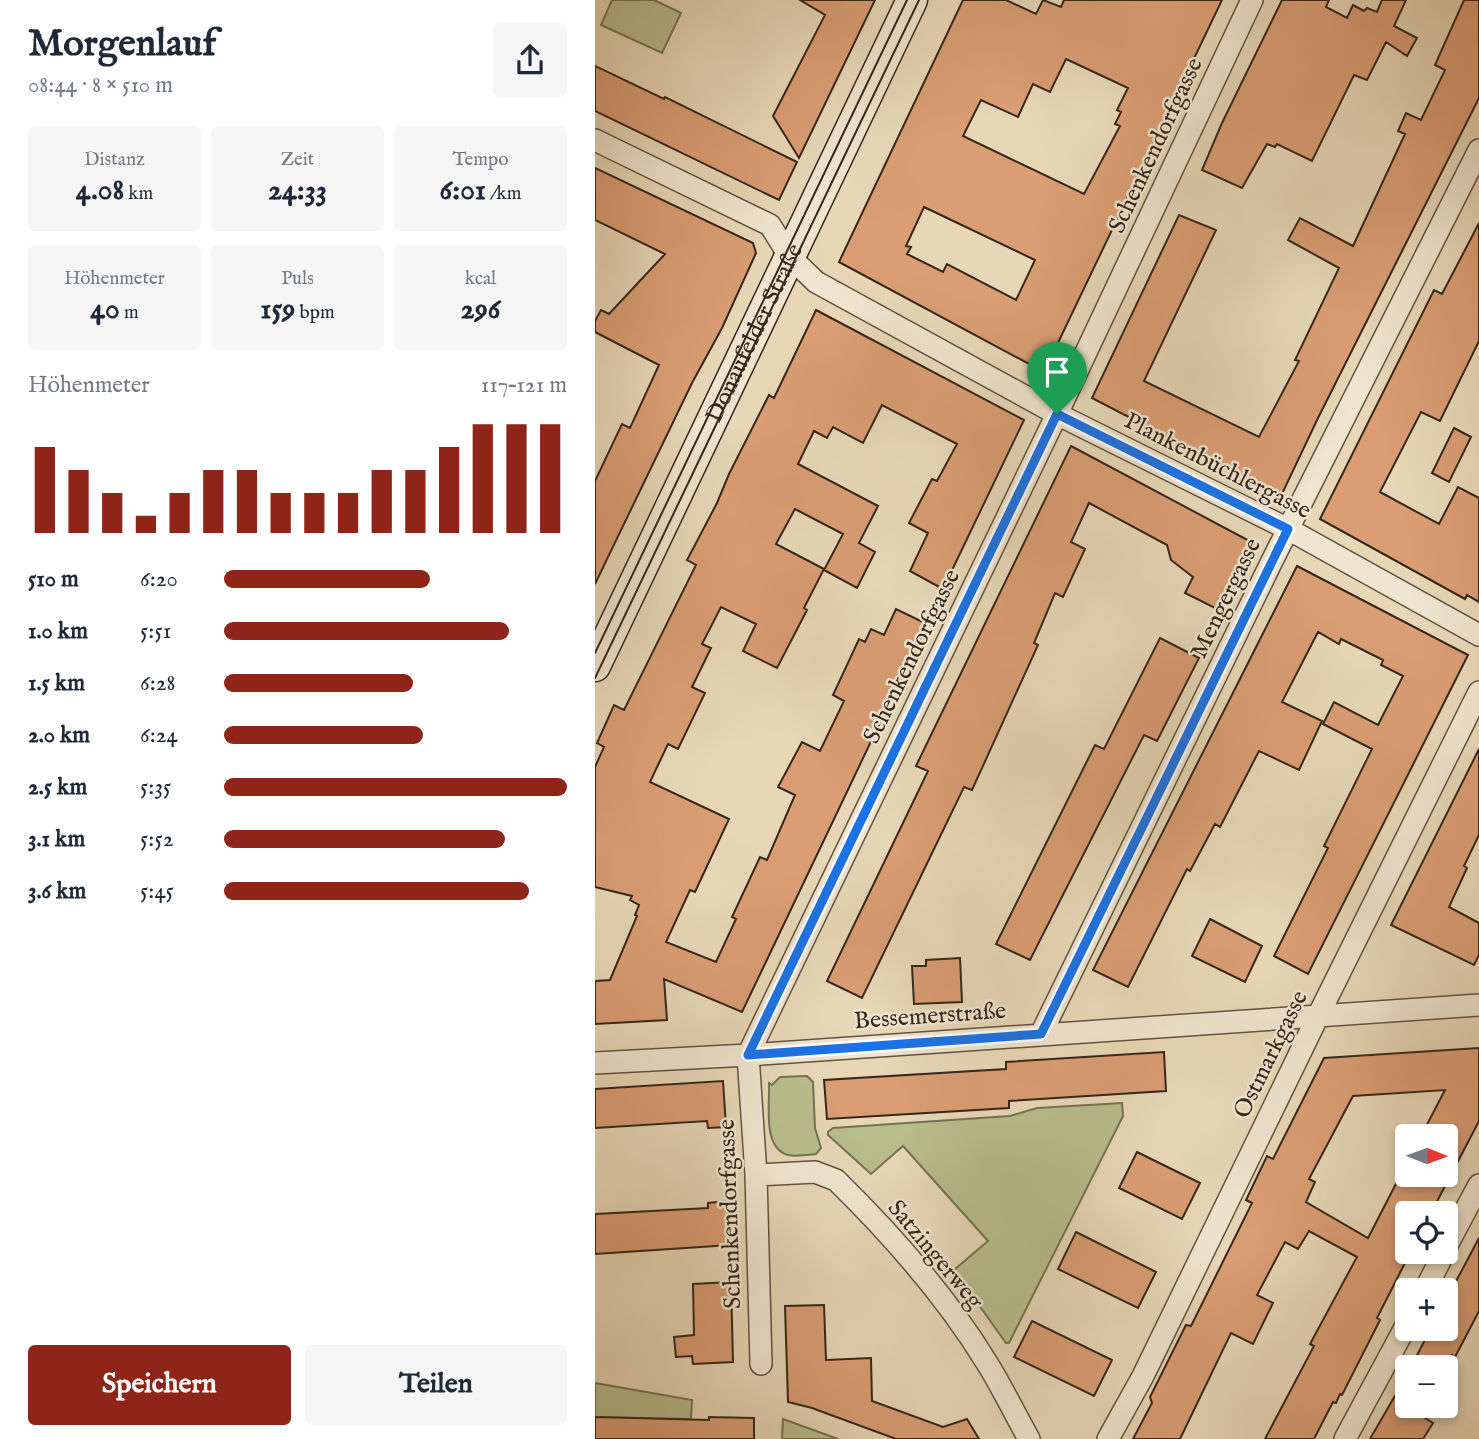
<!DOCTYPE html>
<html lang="de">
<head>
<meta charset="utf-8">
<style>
  :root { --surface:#fff; --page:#f6f6f7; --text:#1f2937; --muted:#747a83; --accent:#8f2418 }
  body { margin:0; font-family:"IM FELL English",serif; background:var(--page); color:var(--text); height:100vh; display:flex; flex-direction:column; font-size:26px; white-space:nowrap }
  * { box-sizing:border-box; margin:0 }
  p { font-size:23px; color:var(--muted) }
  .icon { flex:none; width:38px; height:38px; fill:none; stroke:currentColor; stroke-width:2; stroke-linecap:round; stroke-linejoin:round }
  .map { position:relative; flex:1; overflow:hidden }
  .drawer { display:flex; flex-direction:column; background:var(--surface); width:595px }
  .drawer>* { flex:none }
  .needle { width:46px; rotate:91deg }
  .tools { position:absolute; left:800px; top:1124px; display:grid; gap:14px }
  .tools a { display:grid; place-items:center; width:63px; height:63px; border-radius:7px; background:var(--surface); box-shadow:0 4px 10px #0003; font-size:35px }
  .pin { position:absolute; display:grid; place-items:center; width:60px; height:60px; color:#fff; margin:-72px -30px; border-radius:50% 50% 50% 0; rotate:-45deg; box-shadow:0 0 7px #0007 }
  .pin .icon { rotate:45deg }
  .round { display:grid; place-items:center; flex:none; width:74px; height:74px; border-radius:7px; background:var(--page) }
  .overview { display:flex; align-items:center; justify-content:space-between; height:119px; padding:0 28px }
  h1 { font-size:38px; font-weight:800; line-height:52px }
  .metrics { display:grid; grid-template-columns:repeat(3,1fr); gap:10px; height:119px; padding:7px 28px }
  .metrics div { display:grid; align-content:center; border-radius:7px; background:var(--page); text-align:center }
  .metrics b { font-size:30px; font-weight:800 }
  .metrics small { font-size:19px; font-weight:400 }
  .metrics p { font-size:19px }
  .chart { height:196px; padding:14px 28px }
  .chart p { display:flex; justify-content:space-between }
  .chart svg { width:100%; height:126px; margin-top:7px; stroke:var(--accent); stroke-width:6 }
  .button { display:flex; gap:14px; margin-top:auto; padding:14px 28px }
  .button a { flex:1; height:80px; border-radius:7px; background:var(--accent); color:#fff; font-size:28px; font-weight:800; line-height:80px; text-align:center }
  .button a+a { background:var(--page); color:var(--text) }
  ul { padding:0 28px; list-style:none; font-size:23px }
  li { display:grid; grid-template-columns:112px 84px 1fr; align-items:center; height:52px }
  li i { height:18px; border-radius:9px; background:var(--accent) }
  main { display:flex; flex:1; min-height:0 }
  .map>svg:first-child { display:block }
  .green { fill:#b8bd8c; stroke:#777252; stroke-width:2 }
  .building { fill:#da9d74; stroke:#362719; stroke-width:2; fill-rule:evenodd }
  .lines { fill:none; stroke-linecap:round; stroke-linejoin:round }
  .street-casing { stroke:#625340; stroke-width:24 }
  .secondary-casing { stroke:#362719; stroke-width:33 }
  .street { stroke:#efe5d0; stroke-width:21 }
  .secondary { stroke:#efe5d0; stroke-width:30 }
  .tram { stroke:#362719; stroke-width:2 }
  .route-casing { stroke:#fff; stroke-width:14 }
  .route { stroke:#1a73e8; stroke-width:9 }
  .labels { text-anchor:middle; stroke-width:5; stroke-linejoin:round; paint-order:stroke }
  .street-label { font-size:24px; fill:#362719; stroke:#efe5d0 }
</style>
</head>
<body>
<main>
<section class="drawer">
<div class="overview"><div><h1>Morgenlauf</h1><p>08:44 · 8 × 510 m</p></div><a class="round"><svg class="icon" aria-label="share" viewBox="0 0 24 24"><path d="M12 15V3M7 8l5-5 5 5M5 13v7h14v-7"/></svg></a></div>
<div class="metrics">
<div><p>Distanz</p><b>4.08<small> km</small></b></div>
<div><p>Zeit</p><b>24:33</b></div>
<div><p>Tempo</p><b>6:01<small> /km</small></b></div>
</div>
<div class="metrics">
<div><p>Höhenmeter</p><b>40<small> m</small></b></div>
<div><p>Puls</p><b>159<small> bpm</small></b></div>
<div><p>kcal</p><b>296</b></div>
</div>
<div class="chart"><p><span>Höhenmeter</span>117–121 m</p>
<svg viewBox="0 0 160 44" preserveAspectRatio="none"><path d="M5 44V14M15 44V22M25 44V30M35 44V38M45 44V30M55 44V22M65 44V22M75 44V30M85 44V30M95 44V30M105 44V22M115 44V22M125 44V14M135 44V6M145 44V6M155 44V6"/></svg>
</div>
<ul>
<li><b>510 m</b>6:20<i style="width:60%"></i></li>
<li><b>1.0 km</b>5:51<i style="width:83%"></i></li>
<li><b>1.5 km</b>6:28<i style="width:55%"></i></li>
<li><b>2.0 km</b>6:24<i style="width:58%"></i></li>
<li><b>2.5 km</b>5:35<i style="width:100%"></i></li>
<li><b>3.1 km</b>5:52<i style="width:82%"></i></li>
<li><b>3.6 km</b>5:45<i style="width:89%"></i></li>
</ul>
<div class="button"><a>Speichern</a><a>Teilen</a></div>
</section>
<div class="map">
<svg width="884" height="1439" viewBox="0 0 884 1439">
  <rect width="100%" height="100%" fill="#e7d7b7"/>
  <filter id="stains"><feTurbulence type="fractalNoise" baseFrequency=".00286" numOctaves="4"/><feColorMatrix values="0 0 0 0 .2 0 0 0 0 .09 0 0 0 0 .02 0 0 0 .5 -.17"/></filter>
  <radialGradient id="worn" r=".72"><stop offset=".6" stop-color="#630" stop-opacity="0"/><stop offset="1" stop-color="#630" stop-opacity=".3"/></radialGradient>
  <path class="green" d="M17 0H59L86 13 67 53 6 25Z
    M212 1076 218 1082 220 1128 226 1148 221 1154C212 1155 201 1157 193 1155 167 1148 175 1104 174 1083L177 1085 185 1077Z
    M527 1103 528 1116 414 1343H411L359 1270 393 1241 308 1146 276 1174 233 1135V1132L238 1128 415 1116 442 1108Z
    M0 1383 97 1400 96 1419 0 1417Z
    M188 1419 243 1439H187Z"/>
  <path class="building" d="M205 0H280L204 158 178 116 230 15Z
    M368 0H411L441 14 448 0 466 7 469 0H627L449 372 244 262ZM471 59 533 88 522 110 526 112 520 124 525 126 489 194 368 136 386 100 423 117 438 84 455 92ZM329 207 440 260 421 300 352 264 348 272 312 254 316 247 311 246Z
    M687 0H734L731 7 752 18 758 5 769 11 772 8 782 12 787 0H811L799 26 822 38 812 56 791 42 772 80 759 75 717 161 682 144 680 147 672 144 647 188 607 170 627 123Z
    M869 0H884V98L723 418 686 496 497 398 584 215 621 230 549 381 664 437 704 361 700 360 744 268 693 240 705 218 758 246 810 134 803 131 811 113 826 120 850 70 840 65Z
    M0 66 69 99 70 97 202 162 184 200 0 111Z
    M0 168 158 243 161 253 127 328 97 383 0 584V481L27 424 35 428 64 365 0 332V321L6 310 14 314 70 254 0 220Z
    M884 223V341L845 421 826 412 785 492 844 524 863 487 884 498V602L872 595 870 599 725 519 839 290 847 294Z
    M221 310 429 420 348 589 315 571 333 533 314 523 337 479 342 481 362 444 287 405 268 443 238 427 232 438 219 431 203 464 283 506 264 543 280 552 262 588 229 570 248 534 200 509 181 544 229 569 209 608 212 610 182 668 148 651 161 624 126 607 107 644 116 648 97 687 110 693 83 749 73 744 55 782 134 819 100 892 95 890 71 942 121 962 141 919 137 917 165 857 172 860 200 795 183 787 207 742 225 751 249 701 238 695 264 639 270 642 276 629 289 635 301 609 332 624 147 1012 69 979 72 1020 0 1024V981L15 980 42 916 40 915 44 905 35 900 37 896 0 887V767L9 747 2 743 19 705 29 710 101 565 92 560 122 503 134 474 174 395 179 398Z
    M859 428 876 437 854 482 837 473Z
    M476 446 660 544 626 611 590 593 598 577 576 560 572 545 494 503 476 542 490 549 468 597 460 593 439 643 443 645 377 790 369 787 267 998 232 981 333 771 321 766Z
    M702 566 873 655 713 974 679 956 733 848 729 846 777 749 728 724 739 702 783 725 808 676 786 665 788 660 746 639 744 644 723 632 687 702 727 721 704 770 664 751 625 827 620 824 595 871 592 869 533 987 498 970Z
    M565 638 604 658 562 741 549 735 435 960 401 944 500 745 509 749Z
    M884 749V835L869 866 872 868 854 907 884 923V955L879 965 796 925Z
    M615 919 667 946 650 982 597 956Z
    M365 958 367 1002 319 1004 317 966H331V960Z
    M884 1048V1121L836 1213H812V1259L782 1318 785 1320 747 1395 745 1394 741 1403 738 1402 719 1439H670L719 1346 715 1344 762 1257 714 1231 703 1249 690 1242 662 1295 678 1303 658 1344 636 1333 585 1439H538L557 1403 555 1397 591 1325 596 1326 657 1203 651 1200 672 1156 678 1159 729 1058ZM850 1090 826 1136H850V1174H806L773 1238 711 1202 720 1182 714 1179 758 1096Z
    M569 1052 571 1091 414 1101V1108L232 1119 229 1080 411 1069V1062Z
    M128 1081 131 1127 113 1128 112 1121 0 1128V1089Z
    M542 1152 605 1183 587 1219 524 1188Z
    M132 1201 135 1245 0 1254V1214L113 1208V1203Z
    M481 1232 561 1272 543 1308 463 1269Z
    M884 1238V1311L860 1357 857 1355 851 1367H816L836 1328H850V1302Z
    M136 1282 138 1362 98 1364 97 1356 81 1357 79 1337 99 1335 98 1284Z
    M229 1305 231 1360 276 1358 277 1401 348 1427 372 1419 384 1439H301L217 1408 193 1402 190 1306Z
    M437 1321 517 1360 499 1396 419 1357Z
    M812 1375V1405H838L830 1418 838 1423 828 1439H775Z
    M0 1417 114 1420V1417L159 1418V1439H0Z"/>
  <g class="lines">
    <g class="street-casing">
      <path id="street" d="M0 140 175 225 195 257 221 282 462 414 693 529 884 635
        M446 1034 677 561 884 150
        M0 1063 153 1055 884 1005
        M161 1175 220 1172 241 1180C297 1235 351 1296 392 1363 407 1387 420 1414 434 1439
        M850 1249 884 1185
        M830 1290 850 1251
        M166 1364 161 1175 153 1055 462 414 657 0
        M513 1439 548 1376 723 1016 884 692
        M750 1439 812 1324"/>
    </g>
    <g class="secondary-casing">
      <g id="secondary">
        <path id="s1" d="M0 666 317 0"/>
      </g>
    </g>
    <use href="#street" class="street"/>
    <use href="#secondary" class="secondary"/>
    <path class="tram" d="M0 653 312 0
      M0 678 324 0"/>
  </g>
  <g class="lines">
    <g class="route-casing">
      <path id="route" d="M462 414 693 529 446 1034 153 1055Z"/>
    </g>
    <use href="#route" class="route"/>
  </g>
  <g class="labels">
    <g class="street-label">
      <text transform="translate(560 145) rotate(-65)" y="8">Schenkendorfgasse</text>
      <text dy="8" stroke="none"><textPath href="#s1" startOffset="369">Donaufelder Straße</textPath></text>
      <text transform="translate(623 465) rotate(27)" y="8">Plankenbüchlergasse</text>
      <text transform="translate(630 598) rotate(-64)" y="8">Mengergasse</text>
      <text transform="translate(316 656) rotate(-64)" y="8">Schenkendorfgasse</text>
      <text transform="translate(335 1015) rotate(-4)" y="8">Bessemerstraße</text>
      <text transform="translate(675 1054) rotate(-64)" y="8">Ostmarkgasse</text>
      <text transform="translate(134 1214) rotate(-92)" y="8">Schenkendorfgasse</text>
      <text transform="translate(341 1254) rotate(50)" y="8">Satzingerweg</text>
    </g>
  </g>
  <rect width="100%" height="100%" filter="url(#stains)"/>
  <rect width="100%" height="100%" fill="url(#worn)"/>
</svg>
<div class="tools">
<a><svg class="needle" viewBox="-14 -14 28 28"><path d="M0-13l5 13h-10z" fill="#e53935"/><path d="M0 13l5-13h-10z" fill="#747a83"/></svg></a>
<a><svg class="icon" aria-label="locate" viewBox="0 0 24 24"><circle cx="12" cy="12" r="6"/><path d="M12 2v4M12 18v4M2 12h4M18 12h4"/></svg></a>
<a>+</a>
<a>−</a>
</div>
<div class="pin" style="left:462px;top:414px;background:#1e9e55"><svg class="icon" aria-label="arrive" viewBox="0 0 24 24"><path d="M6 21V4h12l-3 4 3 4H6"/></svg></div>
</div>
</main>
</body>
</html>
